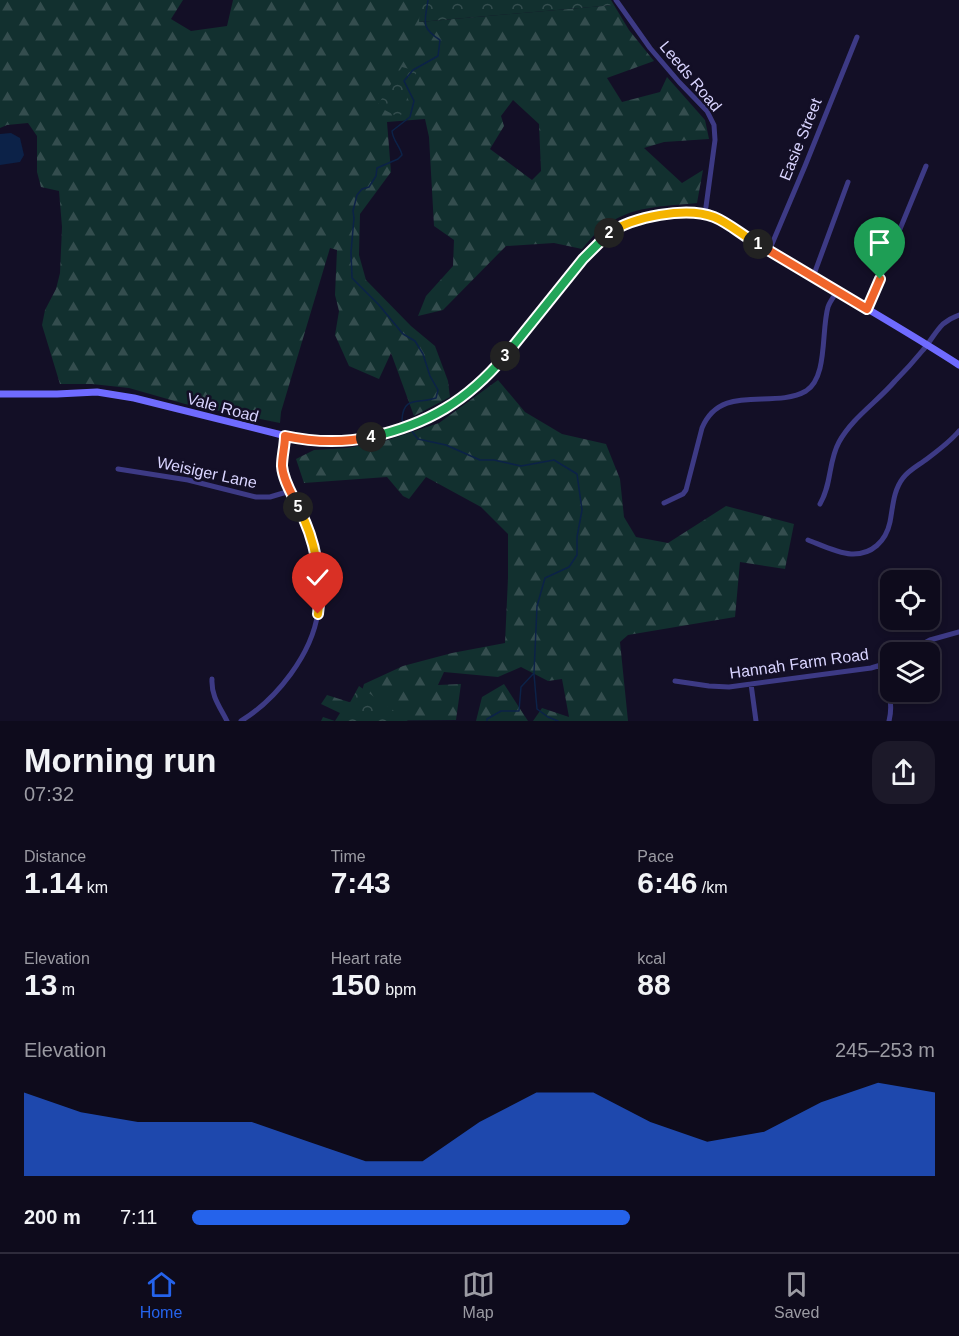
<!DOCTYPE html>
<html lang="en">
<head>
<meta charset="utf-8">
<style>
  :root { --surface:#0e0b1c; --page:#1c1929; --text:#f1f3f6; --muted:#9b9ba3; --line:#2e2b3b; --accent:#2563eb }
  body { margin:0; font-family:Helvetica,sans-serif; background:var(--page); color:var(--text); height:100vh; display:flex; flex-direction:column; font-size:22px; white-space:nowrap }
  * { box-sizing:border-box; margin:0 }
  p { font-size:20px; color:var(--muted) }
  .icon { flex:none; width:33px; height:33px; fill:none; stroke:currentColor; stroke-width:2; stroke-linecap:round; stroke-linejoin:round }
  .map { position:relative; height:721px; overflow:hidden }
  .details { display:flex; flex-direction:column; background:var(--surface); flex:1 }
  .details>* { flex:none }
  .tools { position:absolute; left:880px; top:570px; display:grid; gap:12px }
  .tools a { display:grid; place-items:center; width:60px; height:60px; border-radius:12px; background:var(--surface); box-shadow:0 3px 9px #0003,0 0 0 2px var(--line); font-size:30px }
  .pin { position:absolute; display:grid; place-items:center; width:51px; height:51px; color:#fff; margin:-62px -26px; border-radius:50% 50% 50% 0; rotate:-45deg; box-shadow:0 0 6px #0007 }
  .pin .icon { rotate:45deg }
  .km { position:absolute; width:30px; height:30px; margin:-15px; border-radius:50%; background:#222; color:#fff; font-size:16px; line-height:30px; text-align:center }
  .round { display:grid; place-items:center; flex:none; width:63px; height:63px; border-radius:18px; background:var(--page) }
  .overview { display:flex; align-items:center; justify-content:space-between; height:102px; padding:0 24px }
  h1 { font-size:33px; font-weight:800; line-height:45px }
  .stats { display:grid; grid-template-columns:repeat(3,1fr); gap:9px; height:102px; padding:6px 24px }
  .stats div { display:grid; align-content:center }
  .stats b { font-size:30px; font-weight:800 }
  .stats small { font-size:16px; font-weight:400 }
  .stats p { font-size:16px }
  .chart { height:168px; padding:12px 24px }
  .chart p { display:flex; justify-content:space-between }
  .chart svg { width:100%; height:108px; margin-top:6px; fill:var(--accent); opacity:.7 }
  ul { padding:0 24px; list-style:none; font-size:20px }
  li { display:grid; grid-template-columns:96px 72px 1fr; align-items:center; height:45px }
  li i { height:15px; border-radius:8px; background:var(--accent) }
  .tab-bar { display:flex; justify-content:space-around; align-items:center; height:84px; border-top:2px solid var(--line); background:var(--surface); font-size:16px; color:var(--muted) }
  .tab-bar a { display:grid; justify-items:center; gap:3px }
  .tab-bar .on { color:var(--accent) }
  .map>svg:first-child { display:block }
  .forest { fill:url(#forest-firs); fill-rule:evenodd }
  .park { fill:url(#park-crowns) }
  .water { fill:#0c2248 }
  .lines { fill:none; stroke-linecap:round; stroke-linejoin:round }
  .stream { stroke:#0c2248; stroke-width:1.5 }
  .street { stroke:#3d3a85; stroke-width:5 }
  .secondary { stroke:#6f6bff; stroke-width:7 }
  .split-1-casing { stroke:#fff; stroke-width:12 }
  .split-2-casing { stroke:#fff; stroke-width:12 }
  .split-3-casing { stroke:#fff; stroke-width:12 }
  .split-4-casing { stroke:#fff; stroke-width:12 }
  .split-5-casing { stroke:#fff; stroke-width:12 }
  .split-6-casing { stroke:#fff; stroke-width:12 }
  .split-1 { stroke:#f0652b; stroke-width:8 }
  .split-2 { stroke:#f5b400; stroke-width:8 }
  .split-3 { stroke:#22a559; stroke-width:8 }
  .split-4 { stroke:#22a559; stroke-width:8 }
  .split-5 { stroke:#f0652b; stroke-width:8 }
  .split-6 { stroke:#f5b400; stroke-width:8 }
  .labels { text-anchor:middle; stroke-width:5; stroke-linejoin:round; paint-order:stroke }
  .street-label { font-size:16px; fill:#d9d4ff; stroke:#130f26 }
</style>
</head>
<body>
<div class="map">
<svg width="959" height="721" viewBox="0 0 959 721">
  <defs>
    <pattern id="forest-firs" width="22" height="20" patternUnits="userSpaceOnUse" patternTransform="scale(1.5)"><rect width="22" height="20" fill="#12302f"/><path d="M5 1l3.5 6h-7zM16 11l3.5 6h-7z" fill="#344d4e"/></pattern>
    <pattern id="park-crowns" width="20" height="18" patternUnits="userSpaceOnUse" patternTransform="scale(1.5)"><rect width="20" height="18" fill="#12302f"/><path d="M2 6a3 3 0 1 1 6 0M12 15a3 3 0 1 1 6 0" fill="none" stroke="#344d4e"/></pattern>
  </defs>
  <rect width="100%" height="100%" fill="#130f26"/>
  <path class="forest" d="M0 0H183L171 19 191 31 227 26 233 0H420V22L614 5 629 30 654 61 607 78 622 102 660 92 667 77 705 120 709 139 664 142 644 148 682 183 703 170 697 203C661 207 632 205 602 228 594 234 588 242 582 249L554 243 506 246 443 310 418 316 426 296 453 266 454 240 434 226 429 137 425 119 387 122 391 172 360 214 359 255 366 280 411 326 435 346 448 381 450 397 414 416 391 353 379 379 349 366 335 335 339 311 335 295 337 250 330 248 281 412 280 423 185 404 129 388 92 384H60L42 325 45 310 56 289 60 273 62 227 59 191 41 187 37 172V136L28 123 7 125 0 128ZM513 100 539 124 541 171 532 180 490 149 504 126 501 116Z
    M498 380 525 412 562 434 606 444 620 479 624 517 636 537 668 543 726 506 794 524 785 569 740 562 735 617 628 635 620 642 628 721H533L542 708 569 717 562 679 548 681 521 667 498 677 444 672 438 685 461 684 456 720 321 721 323 717 335 721 340 713 321 704 327 695 349 702 359 701 364 684 403 666 452 653 505 643 508 578V534L481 507 426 477 409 499 403 496 387 477 304 483 296 459 314 450 347 448 388 440 439 423Z
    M504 684 528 721H476L482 697Z"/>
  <path class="park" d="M420 0H611L614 5 419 22Z
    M402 67 417 71 400 118 377 106Z
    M359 686 408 721H340Z"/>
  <path class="water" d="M11 133 20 138 24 155 20 162 0 165V134Z"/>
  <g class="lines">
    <path class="stream" d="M406 425 402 420C403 395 419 404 436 398L438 390 430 376 423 354 415 341 403 334 379 305 352 278 351 252 354 218 353 211 357 195 362 189 369 187 376 176 377 168 398 159 402 155C400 146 393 141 392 131L410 117 414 101 404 81 413 70 438 56 440 40C420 27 425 22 428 0
      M410 429 418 439 446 445 480 460H494L521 466 554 460 577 474 582 510 577 537V555L569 567 545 578 537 606 534 673 521 687 519 711H501L487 719V721
      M534 674 537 709 548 717 558 721"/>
    <path class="street" d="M616 0 650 48 679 82 707 111 714 125 715 140 705 214
      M769 251 805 166 857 37
      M813 277 848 182
      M867 309 926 166
      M118 469 188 480 256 497H270L290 491
      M664 503 683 494 686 490 702 428C721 382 773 410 806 391 828 377 821 331 828 307 830 301 834 297 837 291
      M820 504C832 484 828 462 839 442 852 418 877 402 895 381 905 371 914 361 923 350 930 342 935 332 943 324 948 320 953 317 959 315
      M808 540C821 545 837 553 851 554 872 555 886 541 890 522 893 507 893 491 903 478 908 471 917 466 924 461 936 452 949 443 959 431
      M908 652 930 640 959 632
      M881 665C887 684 894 702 889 721
      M212 679C211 696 220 707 227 721
      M675 681 709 686 729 687 871 668 891 662
      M751 684 756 721
      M241 721C277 699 312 654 318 612 323 586 316 546 306 522 299 504 284 488 282 468 281 457 285 447 285 436"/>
    <path class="secondary" d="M0 394H57L97 392 134 398 290 437C308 439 326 442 344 441 383 439 431 422 462 398 504 366 534 320 567 279 580 263 593 245 610 233 632 217 680 208 706 214 726 219 750 240 768 251 832 288 897 325 959 365"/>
  </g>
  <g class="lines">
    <g class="split-1-casing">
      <path id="split-1" d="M758 244 867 309 880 279"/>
    </g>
    <g class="split-2-casing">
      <path id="split-2" d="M609 233C633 217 686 206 714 217 729 223 743 236 758 244"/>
    </g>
    <g class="split-3-casing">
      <path id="split-3" d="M505 356 583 259 609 233"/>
    </g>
    <g class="split-4-casing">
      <path id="split-4" d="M371 437C428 424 467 401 505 356"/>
    </g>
    <g class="split-5-casing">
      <path id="split-5" d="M298 507C292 494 283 480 282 466 282 456 285 446 285 436 313 442 343 443 371 437"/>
    </g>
    <g class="split-6-casing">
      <path id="split-6" d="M298 507C315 538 323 579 318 614"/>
    </g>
    <use href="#split-1" class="split-1"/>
    <use href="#split-2" class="split-2"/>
    <use href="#split-3" class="split-3"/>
    <use href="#split-4" class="split-4"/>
    <use href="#split-5" class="split-5"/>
    <use href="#split-6" class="split-6"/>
  </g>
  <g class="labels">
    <g class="street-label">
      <text transform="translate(691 76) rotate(50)" y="6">Leeds Road</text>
      <text transform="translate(800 139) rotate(-68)" y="6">Easie Street</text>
      <text transform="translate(223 407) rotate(15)" y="6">Vale Road</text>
      <text transform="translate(207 472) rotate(12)" y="6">Weisiger Lane</text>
      <text transform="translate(799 663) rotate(-8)" y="6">Hannah Farm Road</text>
    </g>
  </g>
</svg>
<div class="tools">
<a><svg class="icon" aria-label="locate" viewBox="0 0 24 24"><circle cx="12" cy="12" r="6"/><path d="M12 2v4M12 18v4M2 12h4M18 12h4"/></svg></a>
<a><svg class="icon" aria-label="layers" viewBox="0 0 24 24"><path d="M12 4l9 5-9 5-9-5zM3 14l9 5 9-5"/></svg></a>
</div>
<div class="pin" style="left:880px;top:279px;background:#1e9e55"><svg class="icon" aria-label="arrive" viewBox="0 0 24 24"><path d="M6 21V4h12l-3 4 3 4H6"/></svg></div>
<div class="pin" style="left:318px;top:614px;background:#d93025"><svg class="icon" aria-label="check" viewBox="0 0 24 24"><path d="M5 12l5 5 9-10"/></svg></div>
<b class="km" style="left:758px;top:244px">1</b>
<b class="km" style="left:609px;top:233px">2</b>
<b class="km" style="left:505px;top:356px">3</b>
<b class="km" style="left:371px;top:437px">4</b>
<b class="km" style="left:298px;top:507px">5</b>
</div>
<section class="details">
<div class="overview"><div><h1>Morning run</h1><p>07:32</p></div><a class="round"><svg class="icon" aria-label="share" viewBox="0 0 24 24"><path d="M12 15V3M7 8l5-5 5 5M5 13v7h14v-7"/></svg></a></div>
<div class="stats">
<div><p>Distance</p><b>1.14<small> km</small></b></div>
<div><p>Time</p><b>7:43</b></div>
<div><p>Pace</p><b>6:46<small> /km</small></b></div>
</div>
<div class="stats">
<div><p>Elevation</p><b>13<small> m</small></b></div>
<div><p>Heart rate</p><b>150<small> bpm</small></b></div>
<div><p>kcal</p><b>88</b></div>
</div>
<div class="chart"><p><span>Elevation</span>245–253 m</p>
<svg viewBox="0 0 160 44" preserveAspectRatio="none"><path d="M0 44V10L10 18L20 22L30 22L40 22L50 30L60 38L70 38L80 22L90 10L100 10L110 22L120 30L130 26L140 14L150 6L160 10V44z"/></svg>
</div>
<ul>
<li><b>200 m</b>7:11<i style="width:59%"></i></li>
</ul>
</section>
<nav class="tab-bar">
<a class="on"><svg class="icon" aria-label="home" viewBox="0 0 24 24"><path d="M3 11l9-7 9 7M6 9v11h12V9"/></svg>Home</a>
<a><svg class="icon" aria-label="map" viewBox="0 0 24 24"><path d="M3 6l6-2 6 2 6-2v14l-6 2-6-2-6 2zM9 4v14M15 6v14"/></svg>Map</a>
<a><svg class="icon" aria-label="saved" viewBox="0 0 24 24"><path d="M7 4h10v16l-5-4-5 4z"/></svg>Saved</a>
</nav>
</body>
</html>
